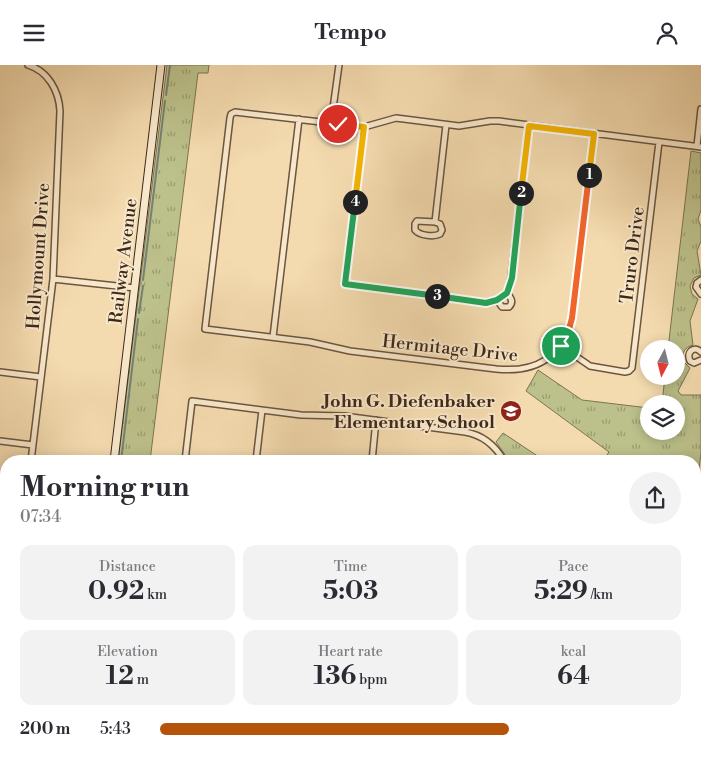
<!DOCTYPE html>
<html lang="en">
<head>
<meta charset="utf-8">
<style>
  :root { --surface:#fff; --page:#f2f2f3; --text:#2b2b33; --muted:#7c7c81; --accent:#b45309 }
  body { margin:0; font-family:"Libre Bodoni",serif; background:var(--page); color:var(--text); height:100vh; display:flex; flex-direction:column; font-size:19px; white-space:nowrap }
  * { box-sizing:border-box; margin:0 }
  p { font-size:16px; color:var(--muted) }
  .icon { flex:none; width:28px; height:28px; fill:none; stroke:currentColor; stroke-width:2; stroke-linecap:round; stroke-linejoin:round }
  .map { position:relative; flex:1; overflow:hidden }
  .side { position:absolute; left:0px; top:390px; width:701px; height:304px; display:flex; flex-direction:column; background:var(--surface); border-radius:20px 20px 0 0; box-shadow:0 2px 12px #0003 }
  .side>* { flex:none }
  .needle { width:32px; rotate:187deg }
  .controls { position:absolute; left:640px; top:275px; display:grid; gap:10px }
  .controls a { display:grid; place-items:center; width:45px; height:45px; border-radius:50%; background:var(--surface); box-shadow:0 2px 12px #0003; font-size:25px }
  .pin { position:absolute; display:grid; place-items:center; width:42px; height:42px; color:#fff; margin:-21px; border:2px solid #fff; border-radius:50%; box-shadow:0 1px 5px #0007 }
  .km { position:absolute; width:25px; height:25px; margin:-12px; border-radius:50%; background:#222; color:#fff; font-size:14px; line-height:25px; text-align:center }
  .round { display:grid; place-items:center; flex:none; width:52px; height:52px; border-radius:26px; background:var(--page) }
  .headline { display:flex; align-items:center; justify-content:space-between; height:85px; padding:0 20px }
  h1 { font-size:28px; font-weight:700; line-height:38px }
  .stats { display:grid; grid-template-columns:repeat(3,1fr); gap:8px; height:85px; padding:5px 20px }
  .stats div { display:grid; align-content:center; border-radius:12px; background:var(--page); text-align:center }
  .stats b { font-size:25px; font-weight:700 }
  .stats small { font-size:14px; font-weight:400 }
  .stats p { font-size:14px }
  ul { padding:0 20px; list-style:none; font-size:16px }
  li { display:grid; grid-template-columns:80px 60px 1fr; align-items:center; height:38px }
  li i { height:12px; border-radius:6px; background:var(--accent) }
  header { display:flex; justify-content:space-between; align-items:center; height:65px; padding:0 20px; background:var(--surface); font-size:22px; font-weight:700 }
  .map>svg:first-child { display:block }
  .park { fill:url(#park-tufts); stroke:#7d7452 }
  .lines { fill:none; stroke-linecap:round; stroke-linejoin:round }
  .stream { stroke:#768074; stroke-width:2 }
  .street-casing { stroke:#6c553f; stroke-width:8 }
  .secondary-casing { stroke:#3e281a; stroke-width:9 }
  .street { stroke:#f8e8cb; stroke-width:5 }
  .secondary { stroke:#f8e8cb; stroke-width:7 }
  .split-1-casing { stroke:#fff; stroke-width:10 }
  .split-2-casing { stroke:#fff; stroke-width:10 }
  .split-3-casing { stroke:#fff; stroke-width:10 }
  .split-4-casing { stroke:#fff; stroke-width:10 }
  .split-5-casing { stroke:#fff; stroke-width:10 }
  .split-1 { stroke:#f0652b; stroke-width:6 }
  .split-2 { stroke:#f5b400; stroke-width:6 }
  .split-3 { stroke:#22a559; stroke-width:6 }
  .split-4 { stroke:#22a559; stroke-width:6 }
  .split-5 { stroke:#f5b400; stroke-width:6 }
  .labels { text-anchor:middle; stroke-width:4; stroke-linejoin:round; paint-order:stroke }
  .street-label { font-size:18px; fill:#3e281a; stroke:#f8e8cb }
  .poi-label { font-size:18px; font-weight:bold; fill:#3e281a; stroke:#f8e8cb; text-anchor:end }
</style>
</head>
<body>
<header><svg class="icon" aria-label="menu" viewBox="0 0 24 24"><path d="M4 6h16M4 12h16M4 18h16"/></svg>Tempo<svg class="icon" aria-label="person" viewBox="0 0 24 24"><circle cx="12" cy="8" r="4"/><path d="M4 21q1-7 8-7t8 7"/></svg></header>
<div class="map">
<svg width="701" height="693" viewBox="0 0 701 693">
  <defs>
    <pattern id="park-tufts" width="24" height="20" patternUnits="userSpaceOnUse" patternTransform="scale(1.25)"><rect width="24" height="20" fill="#bcc08a"/><path d="M3 7l-1-3M5 7V3M7 7l1-3M15 17l-1-3M17 17v-4M19 17l1-3" fill="none" stroke="#9a9c70"/></pattern>
  </defs>
  <rect width="100%" height="100%" fill="#f4dbaf"/>
  <filter id="stains"><feTurbulence type="fractalNoise" baseFrequency=".004" numOctaves="4"/><feColorMatrix values="0 0 0 0 .2 0 0 0 0 .09 0 0 0 0 .02 0 0 0 .5 -.17"/></filter>
  <radialGradient id="worn" r=".72"><stop offset=".6" stop-color="#630" stop-opacity="0"/><stop offset="1" stop-color="#630" stop-opacity=".3"/></radialGradient>
  <path class="park" d="M167 0H209L208 8H198L150 396H118Z
    M691 86 701 88V145L698 154 701 162V176L697 186 701 210 694 213 690 221 692 229 698 234 690 256 693 280C685 282 681 288 683 296L690 303 678 326 681 330H701V387L695 443V396H603L609 387 526 326 538 305 582 335 649 343V366H676V339H662L665 311H676V284H668Z
    M503 368 545 396H508L504 388 496 377Z"/>
  <g class="lines">
    <path class="stream" d="M166 30 170 0
      M143 215 165 36
      M139 248 143 221
      M121 396 138 254
      M85 693V688"/>
    <g class="street-casing">
      <path id="street" d="M28 0C48 6 59 26 60 46L53 214 31 396
        M331 58 339 0
        M364 62 345 219 486 238C498 237 506 232 510 220L529 61
        M594 69 572 253C562 293 536 308 496 304L350 286 310 277 205 264 230 53 231 49 235 47 364 62 396 53 459 61 490 56H499L701 82
        M697 81 701 44
        M435 157 417 156 415 159V165C420 171 434 172 440 169L442 165 440 159 435 157 446 60
        M53 214 135 223
        M701 215 697 218 696 222 701 229
        M497 235 502 242H509C514 237 511 233 507 228
        M273 272 299 54
        M561 281 590 301 625 307 629 306 632 303 659 77
        M701 287C694 280 686 287 690 296L694 298 701 295
        M0 307 41 312
        M0 376 33 380
        M185 396 192 336 301 350 344 351 465 367C483 370 495 380 504 396
        M256 396 262 345
        M372 396 376 355
        M695 482 701 439
        M0 534 6 535
        M695 577 701 578
        M106 693 107 688"/>
    </g>
    <g class="secondary-casing">
      <path id="secondary" d="M114 396 161 0
        M0 624 6 625
        M502 688 545 693
        M77 693 78 688"/>
    </g>
    <use href="#street" class="street"/>
    <use href="#secondary" class="secondary"/>
  </g>
  <g class="lines">
    <g class="split-1-casing">
      <path id="split-1" d="M561 281 568 268 572 253 589 110"/>
    </g>
    <g class="split-2-casing">
      <path id="split-2" d="M521 128 529 61 594 69 589 110"/>
    </g>
    <g class="split-3-casing">
      <path id="split-3" d="M437 231 486 238 497 235 507 228 512 213 521 128"/>
    </g>
    <g class="split-4-casing">
      <path id="split-4" d="M355 137 345 219 437 231"/>
    </g>
    <g class="split-5-casing">
      <path id="split-5" d="M338 59 364 62 355 137"/>
    </g>
    <use href="#split-1" class="split-1"/>
    <use href="#split-2" class="split-2"/>
    <use href="#split-3" class="split-3"/>
    <use href="#split-4" class="split-4"/>
    <use href="#split-5" class="split-5"/>
  </g>
  <defs>
    <g id="school-disc" transform="scale(1.125)"><circle r="9.5" fill="#8f2418" stroke="#f8e8cb"/><path d="M0-5L7-2L0 1L-7-2ZM-4 1L0 2.5L4 1V4Q0 6-4 4Z" fill="#fff"/></g>
  </defs>
  <g fill-rule="evenodd">
    <use href="#school-disc" x="511" y="346"/>
  </g>
  <g class="labels">
    <g class="street-label">
      <text transform="translate(632 190) rotate(-83)" y="6">Truro Drive</text>
      <text transform="translate(38 191) rotate(-86)" y="6">Hollymount Drive</text>
      <text transform="translate(123 196) rotate(-83)" y="6">Railway Avenue</text>
      <text transform="translate(450 283) rotate(6)" y="6">Hermitage Drive</text>
    </g>
    <g class="poi-label">
      <text x="495" y="342">John G. Diefenbaker<tspan x="495" dy="21">Elementary School</tspan></text>
    </g>
  </g>
  <rect width="100%" height="100%" filter="url(#stains)"/>
  <rect width="100%" height="100%" fill="url(#worn)"/>
</svg>
<div class="controls">
<a><svg class="needle" viewBox="-14 -14 28 28"><path d="M0-13l5 13h-10z" fill="#e53935"/><path d="M0 13l5-13h-10z" fill="#7c7c81"/></svg></a>
<a><svg class="icon" aria-label="layers" viewBox="0 0 24 24"><path d="M12 4l9 5-9 5-9-5zM3 14l9 5 9-5"/></svg></a>
</div>
<div class="pin" style="left:561px;top:281px;background:#1e9e55"><svg class="icon" aria-label="arrive" viewBox="0 0 24 24"><path d="M6 21V4h12l-3 4 3 4H6"/></svg></div>
<div class="pin" style="left:338px;top:59px;background:#d93025"><svg class="icon" aria-label="check" viewBox="0 0 24 24"><path d="M5 12l5 5 9-10"/></svg></div>
<b class="km" style="left:589px;top:110px">1</b>
<b class="km" style="left:521px;top:128px">2</b>
<b class="km" style="left:437px;top:231px">3</b>
<b class="km" style="left:355px;top:137px">4</b>
<section class="side">
<div class="headline"><div><h1>Morning run</h1><p>07:34</p></div><a class="round"><svg class="icon" aria-label="share" viewBox="0 0 24 24"><path d="M12 15V3M7 8l5-5 5 5M5 13v7h14v-7"/></svg></a></div>
<div class="stats">
<div><p>Distance</p><b>0.92<small> km</small></b></div>
<div><p>Time</p><b>5:03</b></div>
<div><p>Pace</p><b>5:29<small> /km</small></b></div>
</div>
<div class="stats">
<div><p>Elevation</p><b>12<small> m</small></b></div>
<div><p>Heart rate</p><b>136<small> bpm</small></b></div>
<div><p>kcal</p><b>64</b></div>
</div>
<ul>
<li><b>200 m</b>5:43<i style="width:67%"></i></li>
</ul>
</section>
</div>
</body>
</html>
